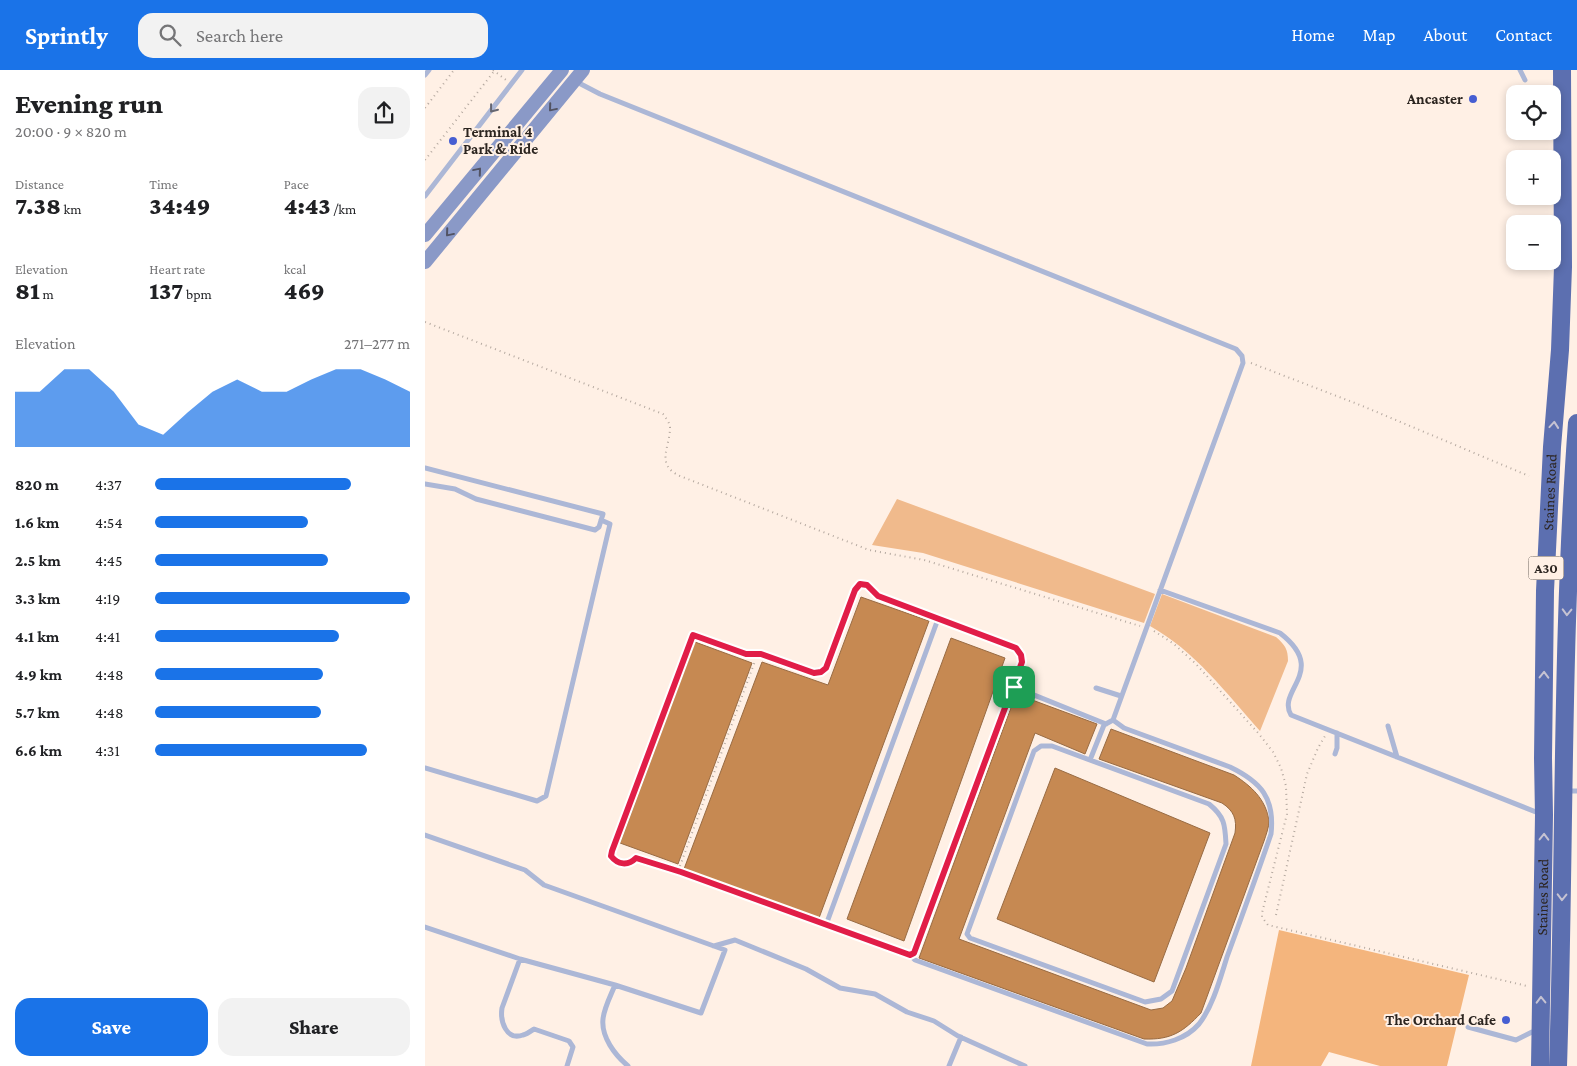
<!DOCTYPE html>
<html lang="en">
<head>
<meta charset="utf-8">
<style>
  :root { --surface:#fff; --page:#f2f2f2; --text:#202124; --muted:#757577; --accent:#1a73e8 }
  body { margin:0; font-family:"Crimson Pro",serif; background:var(--page); color:var(--text); height:100vh; display:flex; flex-direction:column; font-size:19px; white-space:nowrap }
  * { box-sizing:border-box; margin:0 }
  p { font-size:16px; color:var(--muted) }
  .icon { flex:none; width:28px; height:28px; fill:none; stroke:currentColor; stroke-width:2; stroke-linecap:round; stroke-linejoin:round }
  .map { position:relative; flex:1; overflow:hidden }
  .side { display:flex; flex-direction:column; background:var(--surface); width:425px }
  .side>* { flex:none }
  .buttons { position:absolute; left:1081px; top:15px; display:grid; gap:10px }
  .buttons a { display:grid; place-items:center; width:55px; height:55px; border-radius:10px; background:var(--surface); box-shadow:0 2px 8px #0003; font-size:25px }
  .pin { position:absolute; display:grid; place-items:center; width:42px; height:42px; color:#fff; margin:-21px; border-radius:10px; box-shadow:0 2px 8px #0006 }
  .round { display:grid; place-items:center; flex:none; width:52px; height:52px; border-radius:15px; background:var(--page) }
  .summary { display:flex; align-items:center; justify-content:space-between; height:85px; padding:0 15px }
  h1 { font-size:28px; font-weight:800; line-height:38px }
  .figures { display:grid; grid-template-columns:repeat(3,1fr); gap:8px; height:85px; padding:5px 15px }
  .figures div { display:grid; align-content:center }
  .figures b { font-size:25px; font-weight:800 }
  .figures small { font-size:14px; font-weight:400 }
  .figures p { font-size:14px }
  .chart { height:140px; padding:10px 15px }
  .chart p { display:flex; justify-content:space-between }
  .chart svg { width:100%; height:90px; margin-top:5px; fill:var(--accent); opacity:.7 }
  .cta { display:flex; gap:10px; margin-top:auto; padding:10px 15px }
  .cta a { flex:1; height:58px; border-radius:15px; background:var(--accent); color:#fff; font-size:20px; font-weight:800; line-height:58px; text-align:center }
  .cta a+a { background:var(--page); color:var(--text) }
  ul { padding:0 15px; list-style:none; font-size:16px }
  li { display:grid; grid-template-columns:80px 60px 1fr; align-items:center; height:38px }
  li i { height:12px; border-radius:6px; background:var(--accent) }
  header { display:flex; align-items:center; gap:30px; box-sizing:border-box; height:70px; padding:0 25px; background:var(--accent); color:#fff }
  header strong { font-size:24px }
  nav { display:flex; gap:28px; margin-inline-start:auto; font-size:18px }
  .search { width:350px; height:45px; background:var(--page); display:flex; align-items:center; gap:12px; box-sizing:border-box; padding:0 18px; border-radius:15px; color:var(--muted); font-size:19px }
  main { display:flex; flex:1; min-height:0 }
  .map>svg:first-child { display:block }
  .green { fill:#f0ba8c }
  .forest { fill:#f4b57d }
  .water { fill:#c68952; stroke:#986b43 }
  .lines { fill:none; stroke-linecap:round; stroke-linejoin:round }
  .path { stroke:#b5a9a0; stroke-width:2; stroke-dasharray:1 4; stroke-linecap:butt }
  .lane { stroke:#acb7d6; stroke-width:5 }
  .secondary { stroke:#8a99c7; stroke-width:14 }
  .highway { stroke:#5c6fb0; stroke-width:18 }
  .oneway { stroke:#525363 }
  .oneway2 { stroke:#666772 }
  .oneway3 { stroke:#c6c3d2 }
  .route-casing { stroke:#fff; stroke-width:10 }
  .route { stroke:#e11d48; stroke-width:6 }
  .poi-dot { fill:#465ed2; stroke:#fff0e5; stroke-width:2 }
  .labels { text-anchor:middle; stroke-width:4; stroke-linejoin:round; paint-order:stroke }
  .shield { fill:#fff0e5; stroke:#6b625b; stroke-width:1 }
  .shield-label { font-size:14px; font-weight:bold; fill:#2c2520 }
  .poi-label { font-size:15px; font-weight:bold; fill:#2c2520; stroke:#fff0e5; text-anchor:end }
  .street-label { font-size:15px; fill:#2c2520; stroke:#fff0e5 }
</style>
</head>
<body>
<header>
<strong>Sprintly</strong>
<div class="search"><svg class="icon" aria-label="search" viewBox="0 0 24 24"><circle cx="10" cy="10" r="6"/><path d="M15 15l6 6"/></svg>Search here</div>
<nav><a>Home</a><a>Map</a><a>About</a><a>Contact</a></nav>
</header>
<main>
<section class="side">
<div class="summary"><div><h1>Evening run</h1><p>20:00 · 9 × 820 m</p></div><a class="round"><svg class="icon" aria-label="share" viewBox="0 0 24 24"><path d="M12 15V3M7 8l5-5 5 5M5 13v7h14v-7"/></svg></a></div>
<div class="figures">
<div><p>Distance</p><b>7.38<small> km</small></b></div>
<div><p>Time</p><b>34:49</b></div>
<div><p>Pace</p><b>4:43<small> /km</small></b></div>
</div>
<div class="figures">
<div><p>Elevation</p><b>81<small> m</small></b></div>
<div><p>Heart rate</p><b>137<small> bpm</small></b></div>
<div><p>kcal</p><b>469</b></div>
</div>
<div class="chart"><p><span>Elevation</span>271–277 m</p>
<svg viewBox="0 0 160 44" preserveAspectRatio="none"><path d="M0 44V17L10 17L20 6L30 6L40 17L50 33L60 38L70 27L80 17L90 11L100 17L110 17L120 11L130 6L140 6L150 11L160 17V44z"/></svg>
</div>
<ul>
<li><b>820 m</b>4:37<i style="width:77%"></i></li>
<li><b>1.6 km</b>4:54<i style="width:60%"></i></li>
<li><b>2.5 km</b>4:45<i style="width:68%"></i></li>
<li><b>3.3 km</b>4:19<i style="width:100%"></i></li>
<li><b>4.1 km</b>4:41<i style="width:72%"></i></li>
<li><b>4.9 km</b>4:48<i style="width:66%"></i></li>
<li><b>5.7 km</b>4:48<i style="width:65%"></i></li>
<li><b>6.6 km</b>4:31<i style="width:83%"></i></li>
</ul>
<div class="cta"><a>Save</a><a>Share</a></div>
</section>
<div class="map">
<svg width="1152" height="996" viewBox="0 0 1152 996">
  <rect width="100%" height="100%" fill="#fff0e5"/>
  <path class="green" d="M472 429 730 524 719 553 498 483 447 475Z
    M737 524 851 567C860 575 863 579 863 591L835 661C801 623 770 581 725 556Z"/>
  <path class="forest" d="M854 860 1044 905 1022 996H955L904 982 896 996H826Z"/>
  <path class="water" d="M436 527 504 551 394 848 259 799 337 592 403 615Z
    M526 568 580 588 479 871 422 849Z
    M270 572 327 593 253 794 195 773Z
    M591 624 672 654 660 684 610 663 534 869 726 940 738 938 747 931 761 898 810 763C812 749 809 741 797 733L674 689 686 659 809 705C826 716 841 729 844 751 844 757 841 765 839 771L776 943C758 962 746 970 719 969L494 888Z
    M630 698 785 763 729 912 572 849Z"/>
  <g class="lines">
    <path class="path" d="M68 0 81 10
      M0 38 29 0
      M0 90 70 0
      M0 252 238 344C241 348 245 353 245 358 245 377 230 395 255 406L444 480 499 490 715 556
      M826 293 935 335 1104 406
      M729 561 749 574 771 594 834 664 848 682 856 698 861 716 862 744 837 843V847L843 855 1102 916
      M255 796 330 591
      M851 845 882 704 893 678 900 666"/>
    <path class="lane" d="M1095 0 1100 10
      M0 5 4 0
      M150 11 175 24 811 279 817 286 818 293 688 650 679 655 665 690
      M0 126 97 0
      M0 398 178 444 174 457 170 460 51 429 30 419 0 414
      M735 520 855 563C904 601 851 620 866 645L1116 744
      M589 617 489 883 485 885 256 803 211 788C203 796 193 795 186 786L187 781 268 565 321 584H336L389 603 396 602 401 598 430 520 435 514 442 515 453 526 591 578C601 591 594 603 589 617L681 654
      M671 618 696 626
      M963 656 972 687
      M616 676H627L784 734C800 747 800 755 801 774L747 921 736 929 720 932 545 868 542 864 609 681Z
      M910 684 912 678V663
      M0 698 112 731 121 726 185 454 176 450
      M1141 721H1152
      M0 765 100 800 119 815 300 880 276 943 190 915 95 889 0 857
      M401 855 513 549
      M289 876 310 870 381 899 415 918 450 924 482 942 509 951 533 966 600 996
      M485 885 490 890 722 974C740 975 761 969 774 954 788 936 795 909 802 887 817 846 832 805 846 764 850 728 836 712 805 697L699 658 688 650
      M95 889 77 938C75 951 81 971 98 965 102 964 106 961 109 959L144 971 148 977 142 996
      M190 915C186 925 179 938 178 949 176 967 190 985 203 996
      M1043 957 1091 970 1107 962 1113 963
      M524 996 536 967"/>
    <path class="secondary" d="M0 165 137 0
      M0 192 158 0"/>
    <g class="highway">
      <path id="s1" d="M1115 996 1119 745 1118 688 1120 521 1127 377 1135 280 1138 197 1137 0"/>
      <path d="M1133 996C1140 782 1136 567 1152 353"/>
    </g>
  </g>
  <defs><path id="oneway-chevron" d="M-2-3.5L2.5 0L-2 3.5" fill="none" stroke-width="1.6" stroke-linecap="round" stroke-linejoin="round" transform="scale(1.25)"/></defs>
  <g class="oneway">
    <use href="#oneway-chevron" transform="translate(127 38) rotate(130)"/>
    <use href="#oneway-chevron" transform="translate(53 101) rotate(-50)"/>
    <use href="#oneway-chevron" transform="translate(24 163) rotate(130)"/>
  </g>
  <use class="oneway2" href="#oneway-chevron" transform="translate(68 39) rotate(128)"/>
  <g class="oneway3">
    <use href="#oneway-chevron" transform="translate(1129 355) rotate(-85)"/>
    <use href="#oneway-chevron" transform="translate(1142 542) rotate(92)"/>
    <use href="#oneway-chevron" transform="translate(1119 605) rotate(-89)"/>
    <use href="#oneway-chevron" transform="translate(1119 767) rotate(-89)"/>
    <use href="#oneway-chevron" transform="translate(1137 827) rotate(91)"/>
    <use href="#oneway-chevron" transform="translate(1116 930) rotate(-91)"/>
  </g>
  <g class="lines">
    <g class="route-casing">
      <path id="route" d="M435 514 442 515 453 526 591 578 596 585 597 592 489 883 485 885 256 802 211 788C203 796 193 795 186 786L187 781 268 565 321 584H336L389 603 396 602 401 598 430 520Z"/>
    </g>
    <use href="#route" class="route"/>
  </g>
  <g class="poi-dot">
    <circle cx="1048" cy="29" r="5"/>
    <circle cx="28" cy="71" r="5"/>
    <circle cx="1081" cy="950" r="5"/>
  </g>
  <g class="labels">
    <rect class="shield" x="1103.5" y="486.5" width="35" height="23" rx="4"/>
    <g class="shield-label">
      <text x="1121" y="503">A30</text>
    </g>
    <g class="poi-label">
      <text x="1038" y="34">Ancaster</text>
      <text x="38" y="67" text-anchor="start">Terminal 4<tspan x="38" dy="17">Park &amp; Ride</tspan></text>
      <text x="1071" y="955">The Orchard Cafe</text>
    </g>
    <g class="street-label">
      <text dy="5" stroke="none"><textPath href="#s1" startOffset="574">Staines Road</textPath></text>
      <text dy="5" stroke="none"><textPath href="#s1" startOffset="169">Staines Road</textPath></text>
    </g>
  </g>
</svg>
<div class="buttons">
<a><svg class="icon" aria-label="locate" viewBox="0 0 24 24"><circle cx="12" cy="12" r="6"/><path d="M12 2v4M12 18v4M2 12h4M18 12h4"/></svg></a>
<a>+</a>
<a>−</a>
</div>
<div class="pin" style="left:589px;top:617px;background:#1e9e55"><svg class="icon" aria-label="arrive" viewBox="0 0 24 24"><path d="M6 21V4h12l-3 4 3 4H6"/></svg></div>
</div>
</main>
</body>
</html>
